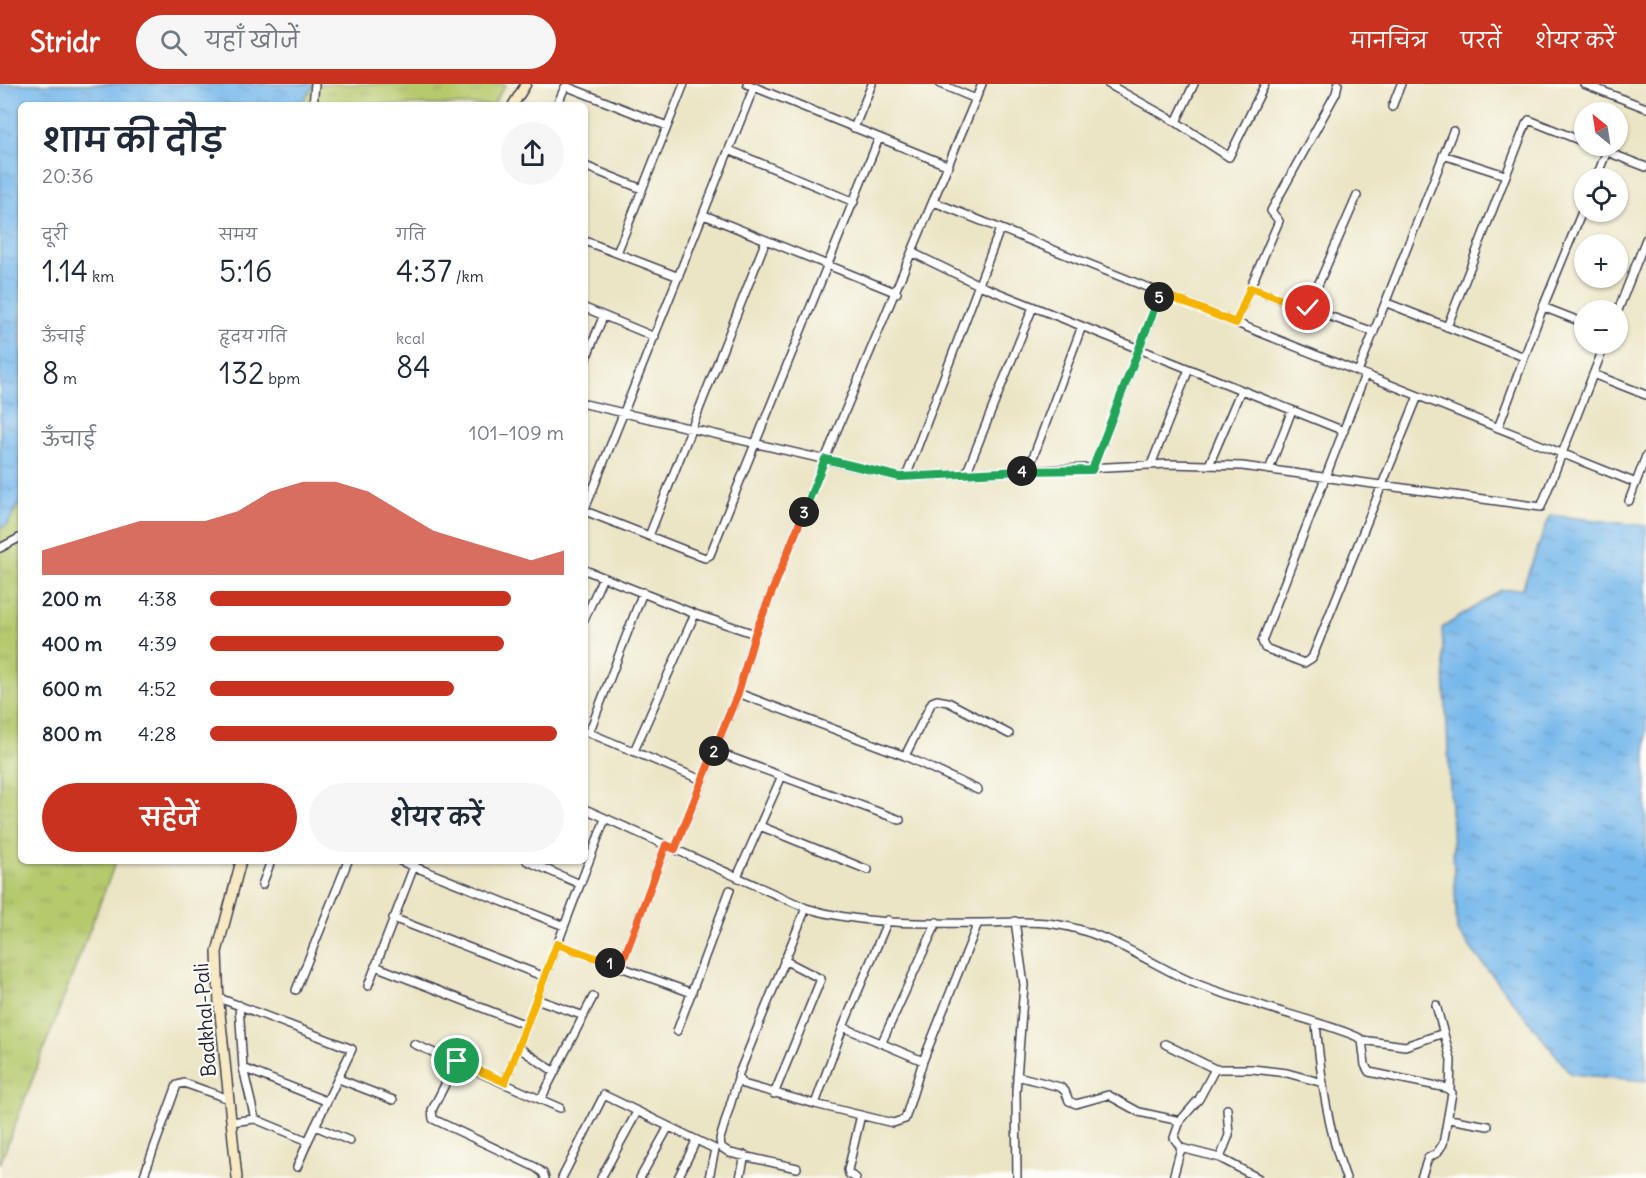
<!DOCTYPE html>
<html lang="hi">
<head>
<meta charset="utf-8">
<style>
  :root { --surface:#fff; --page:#f6f6f7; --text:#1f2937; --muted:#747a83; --accent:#c8321e }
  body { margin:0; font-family:Delius,"Playpen Sans Deva",sans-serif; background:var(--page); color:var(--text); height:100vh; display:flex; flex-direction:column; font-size:22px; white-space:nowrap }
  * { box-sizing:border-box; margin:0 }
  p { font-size:20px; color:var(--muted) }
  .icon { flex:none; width:33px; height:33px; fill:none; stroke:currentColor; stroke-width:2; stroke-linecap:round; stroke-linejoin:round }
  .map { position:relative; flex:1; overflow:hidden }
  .sheet { position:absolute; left:18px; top:18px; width:570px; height:762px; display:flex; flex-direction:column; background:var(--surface); border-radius:9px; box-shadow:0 2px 4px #0004 }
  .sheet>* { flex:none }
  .needle { width:39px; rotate:330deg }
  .buttons { position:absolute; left:1574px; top:18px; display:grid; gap:12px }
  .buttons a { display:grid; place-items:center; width:54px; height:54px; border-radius:50%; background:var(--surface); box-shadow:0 2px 4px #0004; font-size:30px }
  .pin { position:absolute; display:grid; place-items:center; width:51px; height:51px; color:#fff; margin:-26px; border:3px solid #fff; border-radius:50%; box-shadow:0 2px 6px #0007 }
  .km { position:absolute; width:30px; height:30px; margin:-15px; border-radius:50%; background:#222; color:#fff; font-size:16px; line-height:30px; text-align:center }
  .round { display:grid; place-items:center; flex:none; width:63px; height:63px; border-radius:32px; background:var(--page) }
  .headline { display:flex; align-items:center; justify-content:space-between; height:102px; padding:0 24px }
  h1 { font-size:33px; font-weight:600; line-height:45px }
  .metrics { display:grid; grid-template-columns:repeat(3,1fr); gap:9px; height:102px; padding:6px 24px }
  .metrics div { display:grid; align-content:center }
  .metrics b { font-size:30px; font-weight:600 }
  .metrics small { font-size:16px; font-weight:400 }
  .metrics p { font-size:16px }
  .chart { height:168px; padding:12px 24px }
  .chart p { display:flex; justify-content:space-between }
  .chart svg { width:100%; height:108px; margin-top:6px; fill:var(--accent); opacity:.7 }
  .button { display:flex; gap:12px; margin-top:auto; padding:12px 24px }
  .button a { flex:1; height:69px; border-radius:36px; background:var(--accent); color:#fff; font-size:24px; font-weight:600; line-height:69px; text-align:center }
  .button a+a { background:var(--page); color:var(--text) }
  ul { padding:0 24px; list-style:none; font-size:20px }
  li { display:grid; grid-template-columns:96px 72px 1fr; align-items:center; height:45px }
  li i { height:15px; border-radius:8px; background:var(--accent) }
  header { display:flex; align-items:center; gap:36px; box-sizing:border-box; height:84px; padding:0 30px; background:var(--accent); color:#fff }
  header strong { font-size:28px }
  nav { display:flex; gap:33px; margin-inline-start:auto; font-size:21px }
  .search { width:420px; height:54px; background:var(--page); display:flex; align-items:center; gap:15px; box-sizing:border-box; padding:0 21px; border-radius:33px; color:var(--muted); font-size:22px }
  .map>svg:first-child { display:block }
  .grass { fill:url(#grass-tufts); stroke:#6c7654; stroke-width:1.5 }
  .water { fill:url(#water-ripples); stroke:#4c6d93; stroke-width:1.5 }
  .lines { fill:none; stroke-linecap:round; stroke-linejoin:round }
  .street-casing { stroke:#403f50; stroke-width:10 }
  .secondary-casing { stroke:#403f50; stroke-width:12 }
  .street { stroke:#fff; stroke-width:7 }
  .secondary { stroke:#f7e9c3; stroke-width:9 }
  .split-1-casing { stroke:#fff; stroke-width:12 }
  .split-2-casing { stroke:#fff; stroke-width:12 }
  .split-3-casing { stroke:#fff; stroke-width:12 }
  .split-4-casing { stroke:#fff; stroke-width:12 }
  .split-5-casing { stroke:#fff; stroke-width:12 }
  .split-6-casing { stroke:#fff; stroke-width:12 }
  .split-1 { stroke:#f5b400; stroke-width:8 }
  .split-2 { stroke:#f0652b; stroke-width:8 }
  .split-3 { stroke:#f0652b; stroke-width:8 }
  .split-4 { stroke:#22a559; stroke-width:8 }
  .split-5 { stroke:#22a559; stroke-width:8 }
  .split-6 { stroke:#f5b400; stroke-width:8 }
  .labels { text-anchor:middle; stroke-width:4.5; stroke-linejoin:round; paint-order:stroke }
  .street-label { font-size:20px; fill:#22223b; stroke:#fdfcf7 }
</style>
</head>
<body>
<header>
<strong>Stridr</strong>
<div class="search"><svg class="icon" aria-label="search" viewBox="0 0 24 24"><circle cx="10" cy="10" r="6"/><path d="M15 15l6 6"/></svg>यहाँ खोजें</div>
<nav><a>मानचित्र</a><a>परतें</a><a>शेयर करें</a></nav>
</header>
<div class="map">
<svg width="1646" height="1094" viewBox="0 0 1646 1094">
  <defs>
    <pattern id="grass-tufts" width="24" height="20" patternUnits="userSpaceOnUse" patternTransform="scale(1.5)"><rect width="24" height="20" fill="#b5c96d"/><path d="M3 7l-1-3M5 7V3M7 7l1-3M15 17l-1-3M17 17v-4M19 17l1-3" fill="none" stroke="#9bac5f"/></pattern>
    <pattern id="water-ripples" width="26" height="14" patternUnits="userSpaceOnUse" patternTransform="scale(1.5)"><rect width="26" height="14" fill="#76b8eb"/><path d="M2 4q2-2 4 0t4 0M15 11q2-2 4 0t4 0" fill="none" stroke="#6095c0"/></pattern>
  </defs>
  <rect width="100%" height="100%" fill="#fdfcf7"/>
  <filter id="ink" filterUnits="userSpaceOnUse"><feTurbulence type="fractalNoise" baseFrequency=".0167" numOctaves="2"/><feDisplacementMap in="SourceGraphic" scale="12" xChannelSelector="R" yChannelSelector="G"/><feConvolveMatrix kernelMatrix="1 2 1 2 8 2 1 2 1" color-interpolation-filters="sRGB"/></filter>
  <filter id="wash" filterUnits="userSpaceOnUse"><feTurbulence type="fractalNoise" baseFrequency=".008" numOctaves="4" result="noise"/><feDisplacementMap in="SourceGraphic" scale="24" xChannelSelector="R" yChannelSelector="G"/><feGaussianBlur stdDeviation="1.35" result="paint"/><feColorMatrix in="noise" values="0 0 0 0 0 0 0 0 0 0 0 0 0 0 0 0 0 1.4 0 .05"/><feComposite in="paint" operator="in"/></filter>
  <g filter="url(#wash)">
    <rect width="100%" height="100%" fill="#ebe5c5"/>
    <path class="grass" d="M0 0H506L493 21H21V777H116L0 1080Z"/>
    <path class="water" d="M0 0H314L300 21H21V416L7 441 0 444Z
      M1550 431 1646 442V997L1571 990 1457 847 1442 544 1501 506 1522 505Z"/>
  </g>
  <g filter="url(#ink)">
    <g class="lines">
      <g class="street-casing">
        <path id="street" d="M747 0 949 82
          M940 0 976 15
          M1108 0 1176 38
          M1194 0 1176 38 1229 73 1265 0
          M1584 0 1646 24
          M313 21 315 0
          M557 21 565 3H568L667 42
          M1392 23 1401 0
          M854 44 872 0
          M1592 62 1646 83
          M729 66 854 118
          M1443 71 1505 91
          M585 82 642 105
          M1596 94 1607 67
          M934 118 1636 399
          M704 131 897 209
          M585 157 679 193
          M617 169 684 0
          M913 169 979 201 1344 347
          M1250 204 1279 137 1271 127 1336 9 1338 0
          M1387 219 1524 273
          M1543 223 1584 239
          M585 224 655 253
          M1308 224 1357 112
          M1617 229 1646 155
          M1236 239 1250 204 1374 248
          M1447 243 1526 40 1529 36 1584 58
          M585 277 603 233
          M1358 288 1453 47
          M1593 290 1646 311
          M1365 291 1262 557 1265 564 1304 579 1312 574 1418 312
          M585 320 900 393 1169 380 1242 382 1541 423 1605 260
          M1498 344 1543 223 1584 123
          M1151 381 1189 285
          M1209 381 1241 306
          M1092 386 1161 209
          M1269 386 1292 326
          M1028 387 1082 242
          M966 390 1033 223
          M906 393 1000 145
          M1629 417 1646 372
          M585 425 754 3
          M585 427 705 474 710 471 879 54
          M649 452 766 156
          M0 464 21 453
          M585 486 695 530 755 550
          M585 534 603 493
          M738 609 905 672 978 706
          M587 648 702 696
          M589 649 643 508
          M634 667 695 530
          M714 667 900 736
          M905 672 932 618 937 616 948 618 1009 650
          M585 725 806 824C859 840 921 840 977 839 1003 839 1028 836 1054 840 1103 847 1140 873 1183 894 1210 907 1241 914 1269 924 1284 929 1356 949 1362 956L1365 981 1369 988 1447 1004 1452 1009 1443 1060 1437 1069 1428 1074 1421 1094
          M760 742 868 786
          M675 765 738 609 755 550 825 375 982 0
          M400 777 564 842
          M527 777 580 800
          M737 793 781 694
          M262 801 271 777
          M806 824 738 992 743 1000 815 1020
          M393 834 545 893
          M888 836 843 943 815 1020 893 1039 905 1035 923 977 978 839
          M1015 837 1024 901 1016 1008 1017 1094
          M557 860 692 909
          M375 882 526 941
          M621 882 666 761
          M368 902 416 777
          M296 906 348 777
          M219 914 352 965 308 1057 255 1035 243 984
          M536 915 584 932
          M239 921 243 984 326 1017
          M1436 921 1451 976 1450 1006
          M1316 940C1321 993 1327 1045 1346 1094
          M843 943 923 977
          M677 947 730 806
          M1362 956 1405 962 1444 949
          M882 958 937 838
          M414 960 560 1024
          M1165 960 1215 985H1252L1287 989 1323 999
          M519 964 555 988
          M457 977 432 1026 433 1035 535 1083 543 1089 545 1094
          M1215 985 1199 1015 1180 1037 1174 1054 1181 1064 1220 1074 1258 1094
          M1017 992 1060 1003 1065 1007 1069 1017 1076 1020 1108 1011 1139 1028 1180 1037
          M339 995 393 1016
          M738 995 720 1055 721 1063 730 1069 797 1084
          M505 998 605 735
          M774 1010 821 895 784 876
          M541 1015 593 913
          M1449 1035 1488 1042
          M231 1038 255 1035
          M315 1042 350 1057
          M1220 1074 1229 1051 1227 1025
          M297 1083 308 1057
          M143 1094 177 1001 184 999 229 1015
          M562 1094 604 1011 715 1065 709 1094
          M601 1094 637 1028
          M640 1094 668 1044
          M678 1094 696 1057
          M740 1094 745 1071
          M856 1094 849 1090 848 1086 861 1031
          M1173 1094 1181 1064"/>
      </g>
      <g class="secondary-casing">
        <path id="secondary" d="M513 21 526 0
          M237 1094 219 920 217 868 241 777"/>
      </g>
      <use href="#street" class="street"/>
      <use href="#secondary" class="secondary"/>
    </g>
  </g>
  <g class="lines" filter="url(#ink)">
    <g class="split-1-casing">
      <path id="split-1" d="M457 977 505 998 557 860 610 879"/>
    </g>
    <g class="split-2-casing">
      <path id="split-2" d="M610 879 621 882 666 761 675 765 714 667"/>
    </g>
    <g class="split-3-casing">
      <path id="split-3" d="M714 667 738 609 755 550 804 428"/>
    </g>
    <g class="split-4-casing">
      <path id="split-4" d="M804 428 825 375 900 393 1022 387"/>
    </g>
    <g class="split-5-casing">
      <path id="split-5" d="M1022 387 1092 386 1159 213"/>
    </g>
    <g class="split-6-casing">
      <path id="split-6" d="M1159 213 1161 209 1236 239 1250 204 1308 224"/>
    </g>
    <use href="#split-1" class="split-1"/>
    <use href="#split-2" class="split-2"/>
    <use href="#split-3" class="split-3"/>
    <use href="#split-4" class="split-4"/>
    <use href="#split-5" class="split-5"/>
    <use href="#split-6" class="split-6"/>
  </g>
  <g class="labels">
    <g class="street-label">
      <text transform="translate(205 936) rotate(-94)" y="7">Badkhal-Pali</text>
    </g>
  </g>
</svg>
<div class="buttons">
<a><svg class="needle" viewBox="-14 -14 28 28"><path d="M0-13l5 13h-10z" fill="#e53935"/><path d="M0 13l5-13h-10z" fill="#747a83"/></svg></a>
<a><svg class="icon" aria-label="locate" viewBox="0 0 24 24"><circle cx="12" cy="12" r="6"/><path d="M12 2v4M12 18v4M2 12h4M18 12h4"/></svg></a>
<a>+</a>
<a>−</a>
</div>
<div class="pin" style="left:457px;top:977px;background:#1e9e55"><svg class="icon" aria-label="arrive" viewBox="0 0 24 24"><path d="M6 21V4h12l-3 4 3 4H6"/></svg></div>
<div class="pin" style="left:1308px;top:224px;background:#d93025"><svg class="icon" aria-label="check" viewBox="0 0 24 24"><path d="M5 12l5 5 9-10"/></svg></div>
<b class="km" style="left:610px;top:879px">1</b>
<b class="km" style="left:714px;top:667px">2</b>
<b class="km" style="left:804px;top:428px">3</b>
<b class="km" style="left:1022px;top:387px">4</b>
<b class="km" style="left:1159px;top:213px">5</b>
<section class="sheet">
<div class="headline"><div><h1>शाम की दौड़</h1><p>20:36</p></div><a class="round"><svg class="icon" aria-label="share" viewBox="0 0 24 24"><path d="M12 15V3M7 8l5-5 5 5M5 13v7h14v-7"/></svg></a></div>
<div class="metrics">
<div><p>दूरी</p><b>1.14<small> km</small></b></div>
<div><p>समय</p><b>5:16</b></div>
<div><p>गति</p><b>4:37<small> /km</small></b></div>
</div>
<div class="metrics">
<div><p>ऊँचाई</p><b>8<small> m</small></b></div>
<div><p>हृदय गति</p><b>132<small> bpm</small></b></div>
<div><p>kcal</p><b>84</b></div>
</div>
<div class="chart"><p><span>ऊँचाई</span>101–109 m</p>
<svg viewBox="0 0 160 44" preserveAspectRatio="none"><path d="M0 44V34L10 30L20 26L30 22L40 22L50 22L60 18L70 10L80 6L90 6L100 10L110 18L120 26L130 30L140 34L150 38L160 34V44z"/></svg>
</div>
<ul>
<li><b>200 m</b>4:38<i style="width:85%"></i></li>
<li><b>400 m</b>4:39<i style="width:83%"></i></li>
<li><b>600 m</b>4:52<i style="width:69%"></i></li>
<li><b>800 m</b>4:28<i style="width:98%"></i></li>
</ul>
<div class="button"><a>सहेजें</a><a>शेयर करें</a></div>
</section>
</div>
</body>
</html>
